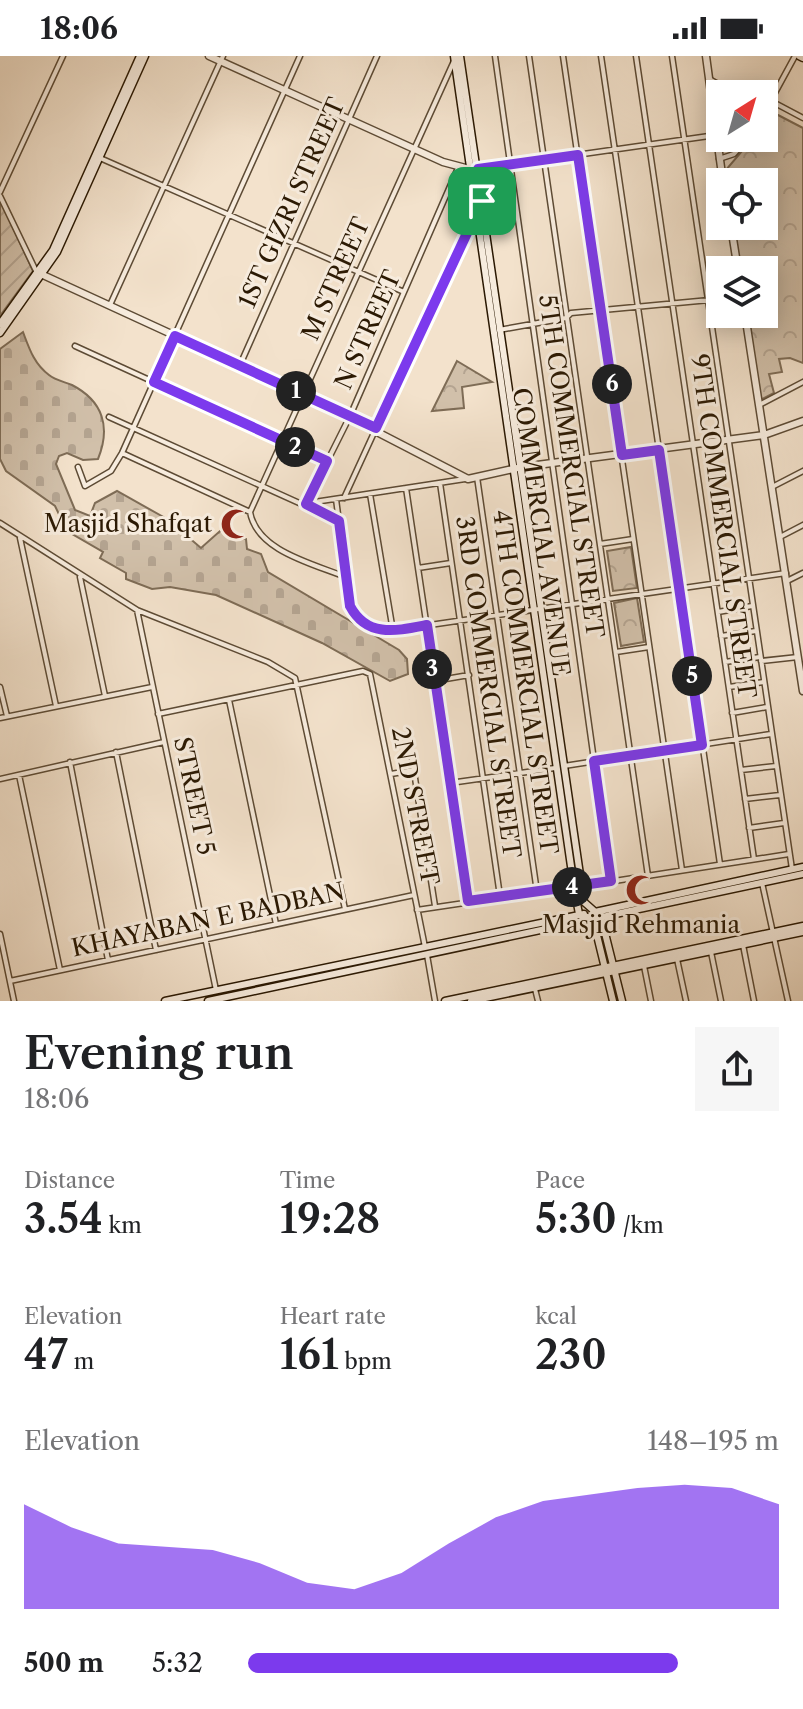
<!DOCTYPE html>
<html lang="en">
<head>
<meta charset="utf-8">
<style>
  :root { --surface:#fff; --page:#f6f6f6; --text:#202124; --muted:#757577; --accent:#7c3aed }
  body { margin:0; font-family:"Libre Caslon Text",serif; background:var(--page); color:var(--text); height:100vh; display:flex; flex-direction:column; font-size:30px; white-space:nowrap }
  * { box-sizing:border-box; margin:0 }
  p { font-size:26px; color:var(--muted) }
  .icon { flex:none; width:44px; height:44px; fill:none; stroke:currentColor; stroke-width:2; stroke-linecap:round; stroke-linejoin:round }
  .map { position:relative; height:945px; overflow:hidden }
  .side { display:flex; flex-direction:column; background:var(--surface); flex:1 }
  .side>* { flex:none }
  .needle { width:52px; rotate:37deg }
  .controls { position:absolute; left:706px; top:24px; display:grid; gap:16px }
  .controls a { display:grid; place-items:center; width:72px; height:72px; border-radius:0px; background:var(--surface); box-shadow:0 4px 20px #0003; font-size:40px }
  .pin { position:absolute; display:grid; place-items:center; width:68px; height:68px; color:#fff; margin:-34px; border-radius:16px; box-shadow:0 4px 12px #0006 }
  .km { position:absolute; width:40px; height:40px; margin:-20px; border-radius:50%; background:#222; color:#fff; font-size:22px; line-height:40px; text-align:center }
  .round { display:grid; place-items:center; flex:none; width:84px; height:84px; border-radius:0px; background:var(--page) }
  .head { display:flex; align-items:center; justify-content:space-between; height:136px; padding:0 24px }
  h1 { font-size:44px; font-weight:600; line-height:60px }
  .metrics { display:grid; grid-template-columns:repeat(3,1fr); gap:12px; height:136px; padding:8px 24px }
  .metrics div { display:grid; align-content:center }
  .metrics b { font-size:40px; font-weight:600 }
  .metrics small { font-size:22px; font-weight:400 }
  .metrics p { font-size:22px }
  .chart { height:224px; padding:16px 24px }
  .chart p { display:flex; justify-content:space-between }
  .chart svg { width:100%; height:144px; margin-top:8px; fill:var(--accent); opacity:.7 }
  ul { padding:0 24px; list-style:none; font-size:26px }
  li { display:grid; grid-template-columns:128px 96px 1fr; align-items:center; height:60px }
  li i { height:20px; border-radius:10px; background:var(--accent) }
  .status { display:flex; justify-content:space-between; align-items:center; height:56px; padding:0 40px; background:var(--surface); direction:ltr }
  .status svg { height:22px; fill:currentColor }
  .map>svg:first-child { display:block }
  .cemetery { fill:url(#cemetery-stones); stroke:#7e6c56; stroke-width:2 }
  .park { fill:url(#park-crowns); stroke:#7e6c56; stroke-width:2 }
  .garden { fill:url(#garden-furrows); stroke:#7e6c56; stroke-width:2 }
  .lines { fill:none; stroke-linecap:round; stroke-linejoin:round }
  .minor-casing { stroke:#5d4b35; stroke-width:7 }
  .tertiary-casing { stroke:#5d4b35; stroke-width:9 }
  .secondary-casing { stroke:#2b1903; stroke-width:9 }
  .minor { stroke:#f7ecde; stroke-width:4 }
  .tertiary { stroke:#f7ecde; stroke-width:6 }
  .secondary { stroke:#f7ecde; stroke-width:6 }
  .route-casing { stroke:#fff; stroke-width:16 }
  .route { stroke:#7c3aed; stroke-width:10 }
  .labels { text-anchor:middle; stroke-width:6; stroke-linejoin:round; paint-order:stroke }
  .street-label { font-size:24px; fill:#2b1903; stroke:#f7ecde }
  .poi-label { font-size:24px; fill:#2b1903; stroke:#f7ecde; text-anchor:end }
</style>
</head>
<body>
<div class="status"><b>18:06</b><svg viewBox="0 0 49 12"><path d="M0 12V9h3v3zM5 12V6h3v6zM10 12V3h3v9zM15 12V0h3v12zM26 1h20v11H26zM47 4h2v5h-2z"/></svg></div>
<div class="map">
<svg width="803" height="945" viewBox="0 0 803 945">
  <defs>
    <pattern id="cemetery-stones" width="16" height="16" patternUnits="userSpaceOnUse" patternTransform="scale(2)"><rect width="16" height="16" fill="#d1c0aa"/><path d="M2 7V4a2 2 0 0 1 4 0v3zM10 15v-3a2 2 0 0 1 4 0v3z" fill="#b4a491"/></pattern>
    <pattern id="park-crowns" width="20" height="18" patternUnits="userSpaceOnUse" patternTransform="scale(2)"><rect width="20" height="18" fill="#d1c0aa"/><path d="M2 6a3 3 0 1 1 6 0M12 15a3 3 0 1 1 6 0" fill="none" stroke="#b4a491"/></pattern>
    <pattern id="garden-furrows" width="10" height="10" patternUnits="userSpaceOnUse" patternTransform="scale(2)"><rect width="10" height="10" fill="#d1c0aa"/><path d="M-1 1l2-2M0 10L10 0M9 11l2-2" fill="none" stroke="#b4a491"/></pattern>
  </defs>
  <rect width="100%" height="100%" fill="#f3e2cc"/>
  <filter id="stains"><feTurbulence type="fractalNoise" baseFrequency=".0025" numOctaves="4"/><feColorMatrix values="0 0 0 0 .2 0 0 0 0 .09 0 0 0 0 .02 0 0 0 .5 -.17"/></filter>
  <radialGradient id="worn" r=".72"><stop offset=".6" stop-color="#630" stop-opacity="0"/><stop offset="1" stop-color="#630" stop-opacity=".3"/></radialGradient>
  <path class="cemetery" d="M23 276C29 292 34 308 49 319 55 324 65 326 72 329 103 345 111 371 98 403L83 404 67 397 59 400 56 408 75 454 90 460 95 447 117 435 167 463 201 492 220 475 246 483 247 493 261 498 268 516 399 594 407 603 408 618 390 625 322 587 216 539 170 531 152 533 126 523V517L100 502 103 496 67 475 55 450 6 415 0 403V293Z"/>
  <path class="park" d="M778 59 803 72V307L790 302 779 303 782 316 769 318 774 337 760 344 747 258H764V214H740L734 170H764V126H727L725 115 753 82H764V64Z
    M457 305 492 326 462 331 464 352 432 355Z
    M631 491 637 532 613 535 607 495Z
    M637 542 644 586 621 590 614 547Z"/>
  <path class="garden" d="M0 143 33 215 0 260Z"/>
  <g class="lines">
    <g class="minor-casing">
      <path id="minor" d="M495 0 611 825
        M529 0 648 820
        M563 0 682 814
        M601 0 720 808
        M636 0 754 803
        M672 0 792 813
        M711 24 736 38
        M771 45 803 62
        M764 57 795 0
        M100 102 404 236
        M719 103 734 98 748 82
        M478 113 716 79
        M0 136 63 0
        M0 140 37 217
        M110 249 223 0
        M499 274 566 262 571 257 720 243
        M75 290 327 405
        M240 309 377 0
        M759 349 803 326
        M109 361 339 465
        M122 397 250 456
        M78 411 85 430 111 415 122 397 300 0
        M477 421 537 836
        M440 427 500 840
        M772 431 803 415
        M406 432 468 845
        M370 438 393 575
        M344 442 475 157
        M336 443 350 550 356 562 382 576 786 517
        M308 447 465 423
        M306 448 350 360 458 112
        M250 456 454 5
        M250 456C257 496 315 508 348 522
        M0 467 137 554 268 606 295 622 345 853
        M780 481 803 469
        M20 482 56 650
        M600 488 633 483
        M418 512 451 507
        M80 521 105 640
        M787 525 803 517
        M137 554 216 934
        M718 556 752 550
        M721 580 756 575
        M616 596 649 591
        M761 605 798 601
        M725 606 760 601
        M434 625 469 619
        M0 631 7 660
        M729 631 764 626
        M229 644 276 868
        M732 657 767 651
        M158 658 363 615 370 618 425 891
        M0 662 152 631
        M116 696 156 894
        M412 703 435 850
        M70 706 108 904
        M564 710 771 678
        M741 714 776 710
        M391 718 414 714
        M19 719 60 914
        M0 723 164 686
        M450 727 555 712
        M745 743 780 739
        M749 772 784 767
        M762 827 788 945
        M582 830 789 798
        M417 854 573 831
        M0 878 14 945
        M743 889 754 945
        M711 896 721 945
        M427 899 435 945
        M677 903 686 945
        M644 910 651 945
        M10 925 414 839
        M535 933 538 945"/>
    </g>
    <g class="tertiary-casing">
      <path id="tertiary" d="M209 0 443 106 473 114
        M706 0 723 126
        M731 170 738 214
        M43 219 376 372 379 377 468 423 522 411 764 379 803 365
        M745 258 803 635"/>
    </g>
    <g class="secondary-casing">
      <path id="secondary" d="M454 0 574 831 579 858 593 863 613 945
        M460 0 584 846 601 861 622 945
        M799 0 803 2
        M0 268 53 194 140 0
        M0 277 57 196 145 0
        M595 856 803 811
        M165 945 584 858
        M208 945 803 818
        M445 945 803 870
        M471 945 803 876"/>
    </g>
    <use href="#minor" class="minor"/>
    <use href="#tertiary" class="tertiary"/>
    <use href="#secondary" class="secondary"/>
  </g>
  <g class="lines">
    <g class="route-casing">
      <path id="route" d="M578 99 622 399 659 394 702 689 594 705 611 825 468 845 427 569C396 575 367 582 350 550L339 465 306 448 327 405 154 326 175 280 376 372 482 145 478 113Z"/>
    </g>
    <use href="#route" class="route"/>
  </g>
  <defs>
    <g id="mosque-bare" transform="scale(2.4)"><path d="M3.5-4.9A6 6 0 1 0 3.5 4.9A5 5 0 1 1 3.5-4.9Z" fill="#8f2418" stroke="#f7ecde" stroke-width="2.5" paint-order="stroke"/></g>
  </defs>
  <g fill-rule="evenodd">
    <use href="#mosque-bare" x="236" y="468"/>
    <use href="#mosque-bare" x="641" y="834"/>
  </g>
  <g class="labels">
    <g class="street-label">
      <text transform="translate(292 147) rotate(-66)" y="8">1ST GIZRI STREET</text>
      <text transform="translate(336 223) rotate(-66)" y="8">M STREET</text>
      <text transform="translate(368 274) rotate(-66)" y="8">N STREET</text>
      <text transform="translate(571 410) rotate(82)" y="8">5TH COMMERCIAL STREET</text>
      <text transform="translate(723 470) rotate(82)" y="8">9TH COMMERCIAL STREET</text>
      <text transform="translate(541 476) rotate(82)" y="8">COMMERCIAL AVENUE</text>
      <text transform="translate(525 626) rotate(82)" y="8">4TH COMMERCIAL STREET</text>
      <text transform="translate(488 631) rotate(82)" y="8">3RD COMMERCIAL STREET</text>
      <text transform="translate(194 740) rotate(78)" y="8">STREET 5</text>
      <text transform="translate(415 750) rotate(79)" y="8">2ND STREET</text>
      <text transform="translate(208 864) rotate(-12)" y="8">KHAYABAN E BADBAN</text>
    </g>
    <g class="poi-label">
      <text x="212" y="476">Masjid Shafqat</text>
      <text x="641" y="877" text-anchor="middle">Masjid Rehmania</text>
    </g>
  </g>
  <rect width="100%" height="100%" filter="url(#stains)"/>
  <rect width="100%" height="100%" fill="url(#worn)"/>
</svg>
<div class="controls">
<a><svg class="needle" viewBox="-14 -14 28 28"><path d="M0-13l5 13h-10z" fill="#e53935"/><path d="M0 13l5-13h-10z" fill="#757577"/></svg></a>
<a><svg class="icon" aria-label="locate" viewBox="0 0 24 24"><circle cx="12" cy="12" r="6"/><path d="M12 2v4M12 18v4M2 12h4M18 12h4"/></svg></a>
<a><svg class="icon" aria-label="layers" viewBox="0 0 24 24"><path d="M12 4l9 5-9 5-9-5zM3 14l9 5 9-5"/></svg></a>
</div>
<div class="pin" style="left:482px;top:145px;background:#1e9e55"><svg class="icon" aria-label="arrive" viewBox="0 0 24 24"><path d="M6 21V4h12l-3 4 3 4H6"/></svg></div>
<b class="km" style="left:296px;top:335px">1</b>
<b class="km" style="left:295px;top:391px">2</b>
<b class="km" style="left:432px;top:613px">3</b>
<b class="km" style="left:572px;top:831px">4</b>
<b class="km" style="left:692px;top:620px">5</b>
<b class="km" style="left:612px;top:328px">6</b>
</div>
<section class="side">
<div class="head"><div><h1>Evening run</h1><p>18:06</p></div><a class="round"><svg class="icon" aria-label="share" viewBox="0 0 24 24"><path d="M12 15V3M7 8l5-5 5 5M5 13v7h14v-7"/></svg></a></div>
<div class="metrics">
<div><p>Distance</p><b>3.54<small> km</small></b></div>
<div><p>Time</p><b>19:28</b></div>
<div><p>Pace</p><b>5:30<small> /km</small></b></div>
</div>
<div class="metrics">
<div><p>Elevation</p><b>47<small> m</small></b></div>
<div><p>Heart rate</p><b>161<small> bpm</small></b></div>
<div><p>kcal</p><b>230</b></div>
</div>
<div class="chart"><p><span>Elevation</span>148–195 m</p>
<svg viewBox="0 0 160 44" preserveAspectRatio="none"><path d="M0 44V12L10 19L20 24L30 25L40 26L50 30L60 36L70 38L80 33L90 24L100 16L110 11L120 9L130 7L140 6L150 7L160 12V44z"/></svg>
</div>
<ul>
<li><b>500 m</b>5:32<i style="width:81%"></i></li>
</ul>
</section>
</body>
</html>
